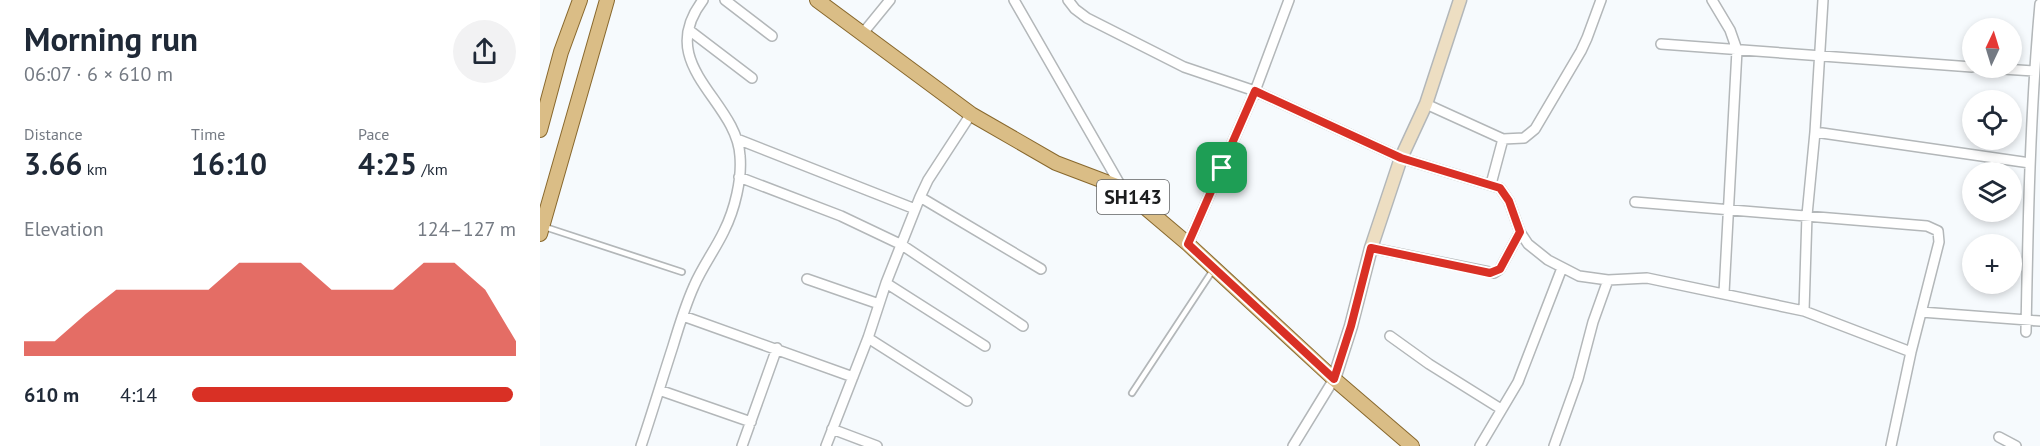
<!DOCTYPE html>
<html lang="en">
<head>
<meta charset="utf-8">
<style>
  :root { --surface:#fff; --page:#f2f2f3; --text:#1f2937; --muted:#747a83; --accent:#d93025 }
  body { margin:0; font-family:"PT Sans",sans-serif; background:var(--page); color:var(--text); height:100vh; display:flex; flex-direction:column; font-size:22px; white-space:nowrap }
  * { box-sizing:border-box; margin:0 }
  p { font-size:20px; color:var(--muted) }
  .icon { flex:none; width:33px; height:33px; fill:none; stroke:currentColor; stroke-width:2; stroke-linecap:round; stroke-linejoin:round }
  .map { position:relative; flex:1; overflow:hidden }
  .drawer { display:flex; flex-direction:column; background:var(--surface); width:540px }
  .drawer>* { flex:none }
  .needle { width:39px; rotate:4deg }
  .fabs { position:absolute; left:1422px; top:18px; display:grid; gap:12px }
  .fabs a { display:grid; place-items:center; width:60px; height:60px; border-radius:50%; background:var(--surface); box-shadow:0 3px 9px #0003; font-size:30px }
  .pin { position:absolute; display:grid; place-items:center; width:51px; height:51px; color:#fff; margin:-26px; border-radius:12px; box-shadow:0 3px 9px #0006 }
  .round { display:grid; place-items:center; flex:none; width:63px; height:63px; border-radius:32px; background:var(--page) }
  .headline { display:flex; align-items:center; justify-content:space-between; height:102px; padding:0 24px }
  h1 { font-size:33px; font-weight:600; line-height:45px }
  .stats { display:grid; grid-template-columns:repeat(3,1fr); gap:9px; height:102px; padding:6px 24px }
  .stats div { display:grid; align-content:center }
  .stats b { font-size:30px; font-weight:600 }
  .stats small { font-size:16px; font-weight:400 }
  .stats p { font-size:16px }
  .chart { height:168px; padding:12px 24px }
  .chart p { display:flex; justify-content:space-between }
  .chart svg { width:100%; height:108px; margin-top:6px; fill:var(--accent); opacity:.7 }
  ul { padding:0 24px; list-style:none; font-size:20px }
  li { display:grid; grid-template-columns:96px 72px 1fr; align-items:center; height:45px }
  li i { height:15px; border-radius:8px; background:var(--accent) }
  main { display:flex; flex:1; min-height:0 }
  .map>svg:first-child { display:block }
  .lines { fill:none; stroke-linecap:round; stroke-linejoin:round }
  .lane-casing { stroke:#b3b7b9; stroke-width:8 }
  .street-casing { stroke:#b3b7b9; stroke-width:12 }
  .secondary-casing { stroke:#b3b7b9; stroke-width:15 }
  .primary-casing { stroke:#88682d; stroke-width:16 }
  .lane { stroke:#fff; stroke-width:4.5 }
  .street { stroke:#fff; stroke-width:9 }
  .secondary { stroke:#eddec2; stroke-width:12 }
  .primary { stroke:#dabd86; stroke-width:14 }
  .route-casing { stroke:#fff; stroke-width:12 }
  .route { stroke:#d93025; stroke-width:8 }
  .labels { text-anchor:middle; stroke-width:5; stroke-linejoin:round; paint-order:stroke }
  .shield { fill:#fff; stroke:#606162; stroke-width:1.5 }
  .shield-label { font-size:20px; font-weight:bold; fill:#1c1d1e }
</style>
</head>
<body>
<main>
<section class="drawer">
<div class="headline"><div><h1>Morning run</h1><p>06:07 · 6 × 610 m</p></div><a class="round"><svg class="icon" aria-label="share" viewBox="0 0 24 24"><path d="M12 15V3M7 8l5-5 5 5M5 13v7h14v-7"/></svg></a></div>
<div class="stats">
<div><p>Distance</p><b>3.66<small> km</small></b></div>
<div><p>Time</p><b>16:10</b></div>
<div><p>Pace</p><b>4:25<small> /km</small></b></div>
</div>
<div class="chart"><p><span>Elevation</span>124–127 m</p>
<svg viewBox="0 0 160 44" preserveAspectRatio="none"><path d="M0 44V38L10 38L20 27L30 17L40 17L50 17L60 17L70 6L80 6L90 6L100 17L110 17L120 17L130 6L140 6L150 17L160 38V44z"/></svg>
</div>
<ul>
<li><b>610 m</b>4:14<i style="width:99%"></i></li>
</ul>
</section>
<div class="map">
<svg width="1500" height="446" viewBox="0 0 1500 446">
  <rect width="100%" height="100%" fill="#f6fafd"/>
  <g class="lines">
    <g class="lane-casing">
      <path id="lane" d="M5 227 142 272
        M592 393 673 270"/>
    </g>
    <g class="street-casing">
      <path id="street" d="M185 0 232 36
        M474 0 582 188
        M528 0 535 9 547 18 644 67 715 91 861 158 960 188 969 201 980 232 988 244 1008 260 1039 276 1068 280 1107 278 1264 311 1371 352
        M1172 0 1190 30 1197 50 1184 293
        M149 30 212 78
        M323 33 350 0
        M1121 44 1432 67
        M1447 68 1494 71
        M886 104 963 139 984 138 995 129 1041 51 1047 38 1061 0
        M1275 132 1490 163
        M197 139 375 209
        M199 177 301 216 362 245 483 326
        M951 184 963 139
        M380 197 501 269
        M1095 202 1387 226 1398 231 1399 242 1371 352 1351 446
        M648 244 715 91 749 0
        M831 248 954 273 960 269 980 232
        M267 279 339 304
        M346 283 445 346
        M1264 311 1267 215 1275 132 1283 0
        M1381 312 1500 321
        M143 316 313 377
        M1486 332C1488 222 1490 113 1500 4
        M850 336 889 364 961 409
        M328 338 427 401
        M119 390 211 422
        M292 429 337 446
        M1459 437 1476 446
        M101 446C112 413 122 380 133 346 139 326 145 306 154 286 162 267 175 250 184 231 195 209 202 179 200 156 197 100 113 65 163 0
        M202 446 237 348
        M286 446 328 338 346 283 380 197 388 180 431 114
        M753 446 794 379
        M940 446 978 382 1022 268
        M1014 446 1038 379 1053 322 1068 280"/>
    </g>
    <g class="secondary-casing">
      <path id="secondary" d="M794 379 811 326 831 248 861 158 886 104 920 0"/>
    </g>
    <g class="primary-casing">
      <path id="primary" d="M277 0 431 114 516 163 582 188 648 244 794 379 872 446
        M0 130 21 52 40 0
        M0 234 67 0"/>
    </g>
    <use href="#lane" class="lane"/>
    <use href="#street" class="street"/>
    <use href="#secondary" class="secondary"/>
    <use href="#primary" class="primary"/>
  </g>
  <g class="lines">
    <g class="route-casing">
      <path id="route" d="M715 91 861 158 960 188 969 201 980 232 960 269 950 273 831 248 811 326 794 379 648 244Z"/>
    </g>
    <use href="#route" class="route"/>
  </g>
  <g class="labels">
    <rect class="shield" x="557" y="180" width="72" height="34" rx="4.5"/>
    <g class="shield-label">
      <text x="593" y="204">SH143</text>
    </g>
  </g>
</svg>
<div class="fabs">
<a><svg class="needle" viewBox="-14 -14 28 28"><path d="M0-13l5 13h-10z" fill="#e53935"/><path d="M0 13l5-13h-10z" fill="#747a83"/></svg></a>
<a><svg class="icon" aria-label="locate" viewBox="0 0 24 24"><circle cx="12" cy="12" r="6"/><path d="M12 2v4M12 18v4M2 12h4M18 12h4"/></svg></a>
<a><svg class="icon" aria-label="layers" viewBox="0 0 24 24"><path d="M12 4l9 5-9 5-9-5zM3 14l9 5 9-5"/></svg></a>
<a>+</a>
</div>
<div class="pin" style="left:682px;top:168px;background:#1e9e55"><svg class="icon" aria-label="arrive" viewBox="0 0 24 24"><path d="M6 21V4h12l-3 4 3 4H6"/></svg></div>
</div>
</main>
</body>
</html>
